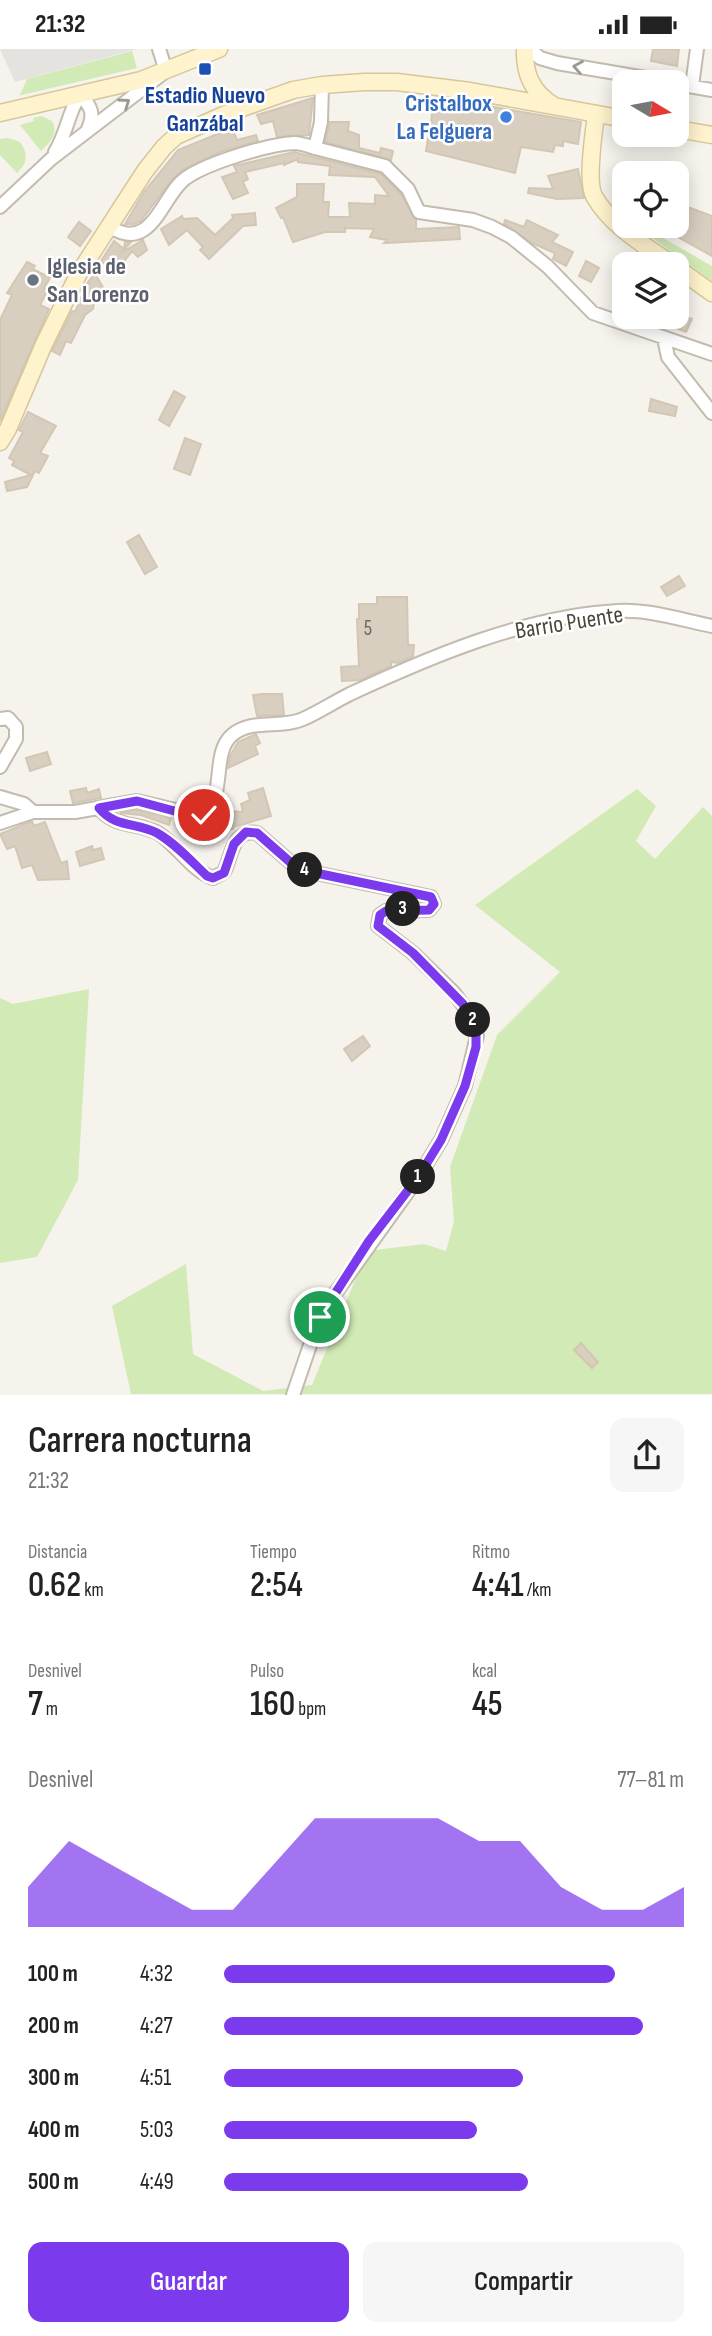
<!DOCTYPE html>
<html lang="es">
<head>
<meta charset="utf-8">
<style>
  :root { --surface:#fff; --page:#f6f6f6; --text:#222; --muted:#767676; --accent:#7c3aed }
  body { margin:0; font-family:"Sofia Sans Condensed",sans-serif; background:var(--page); color:var(--text); height:100vh; display:flex; flex-direction:column; font-size:26px; white-space:nowrap }
  * { box-sizing:border-box; margin:0 }
  p { font-size:23px; color:var(--muted) }
  .icon { flex:none; width:38px; height:38px; fill:none; stroke:currentColor; stroke-width:2; stroke-linecap:round; stroke-linejoin:round }
  .map { position:relative; height:1346px; overflow:hidden }
  .drawer { display:flex; flex-direction:column; background:var(--surface); flex:1 }
  .drawer>* { flex:none }
  .needle { width:46px; rotate:100deg }
  .tools { position:absolute; left:612px; top:21px; display:grid; gap:14px }
  .tools a { display:grid; place-items:center; width:77px; height:77px; border-radius:14px; background:var(--surface); box-shadow:0 4px 18px #0003; font-size:35px }
  .pin { position:absolute; display:grid; place-items:center; width:60px; height:60px; color:#fff; margin:-30px; border:4px solid #fff; border-radius:50%; box-shadow:0 2px 7px #0007 }
  .km { position:absolute; width:35px; height:35px; margin:-18px; border-radius:50%; background:#222; color:#fff; font-size:19px; line-height:35px; text-align:center }
  .round { display:grid; place-items:center; flex:none; width:74px; height:74px; border-radius:14px; background:var(--page) }
  .overview { display:flex; align-items:center; justify-content:space-between; height:119px; padding:0 28px }
  h1 { font-size:38px; font-weight:600; line-height:52px }
  .metrics { display:grid; grid-template-columns:repeat(3,1fr); gap:10px; height:119px; padding:7px 28px }
  .metrics div { display:grid; align-content:center }
  .metrics b { font-size:35px; font-weight:600 }
  .metrics small { font-size:19px; font-weight:400 }
  .metrics p { font-size:19px }
  .chart { height:196px; padding:14px 28px }
  .chart p { display:flex; justify-content:space-between }
  .chart svg { width:100%; height:126px; margin-top:7px; fill:var(--accent); opacity:.7 }
  .button { display:flex; gap:14px; margin-top:auto; padding:14px 28px }
  .button a { flex:1; height:80px; border-radius:14px; background:var(--accent); color:#fff; font-size:28px; font-weight:600; line-height:80px; text-align:center }
  .button a+a { background:var(--page); color:var(--text) }
  ul { padding:0 28px; list-style:none; font-size:23px }
  li { display:grid; grid-template-columns:112px 84px 1fr; align-items:center; height:52px }
  li i { height:18px; border-radius:9px; background:var(--accent) }
  .status { display:flex; justify-content:space-between; align-items:center; height:49px; padding:0 35px; background:var(--surface); direction:ltr }
  .status svg { height:19px; fill:currentColor }
  .map>svg:first-child { display:block }
  .green { fill:#d2eab5 }
  .parking { fill:#e5e3e0 }
  .building { fill:#d8cfc1; stroke:#d3c7b4; stroke-width:2 }
  .lines { fill:none; stroke-linecap:round; stroke-linejoin:round }
  .street-casing { stroke:#c2bbae; stroke-width:16 }
  .secondary-casing { stroke:#d6c79b; stroke-width:19 }
  .street { stroke:#fff; stroke-width:12 }
  .secondary { stroke:#fff3cd; stroke-width:16 }
  .oneway { stroke:#9c9892 }
  .route-casing { stroke:#fff; stroke-width:14 }
  .route { stroke:#7c3aed; stroke-width:9 }
  .transit-dot { fill:#1a4fb4; stroke:#fff; stroke-width:2.5 }
  .shop-dot { fill:#3f7fe0; stroke:#fff; stroke-width:2.5 }
  .worship-dot { fill:#6b7280; stroke:#fff; stroke-width:2.5 }
  .labels { text-anchor:middle; stroke-width:5; stroke-linejoin:round; paint-order:stroke }
  .number-label { font-size:21px; fill:#6e675b }
  .transit-label { font-size:24px; font-weight:bold; fill:#164399; stroke:#fff }
  .shop-label { font-size:24px; font-weight:bold; fill:#366cbe; stroke:#fff; text-anchor:end }
  .worship-label { font-size:24px; font-weight:bold; fill:#5b616d; stroke:#fff; text-anchor:start }
  .street-label { font-size:24px; fill:#4b4439; stroke:#fff }
</style>
</head>
<body>
<div class="status"><b>21:32</b><svg viewBox="0 0 49 12"><path d="M0 12V9h3v3zM5 12V6h3v6zM10 12V3h3v9zM15 12V0h3v12zM26 1h20v11H26zM47 4h2v5h-2z"/></svg></div>
<div class="map">
<svg width="712" height="1346" viewBox="0 0 712 1346">
  <rect width="100%" height="100%" fill="#f6f3ec"/>
  <path class="green" d="M132 2 137 19 17 47 20 46 27 30Z
    M41 67 52 72C59 85 50 93 41 102L20 76 34 72 33 69Z
    M8 89 20 93C29 105 27 115 17 124L0 106V90Z
    M636 177H642L712 217V232Z
    M637 740 656 757 636 792 655 810 703 758 712 767V1345H131L112 1257 186 1215 193 1305 263 1342 312 1336 367 1202 424 1195 446 1202 454 1172 450 1118 497 986 560 923 475 856Z
    M89 940 78 1131 37 1208 0 1214V949L13 955Z"/>
  <path class="parking" d="M0 0H137L15 33Z"/>
  <path class="building" d="M653 0H679L677 17 651 12Z
    M435 48 581 73 578 95 563 92V97L555 96 553 103 521 98 515 124 426 102Z
    M313 49 309 86 277 88 273 72 261 75 257 66Z
    M330 73H349L348 82 359 86V99L380 104 381 99 393 102 391 111 325 93Z
    M232 79 237 91 256 86 258 92 220 103 182 121 171 132 141 172 134 175H125L144 143 178 101Z
    M294 103 381 125 401 145 416 171V180L459 178 460 190 384 194 387 191 370 188 374 180 345 179V183H325L293 193 283 168 281 169 276 159 297 148V135H324L323 153H329L328 168H350L349 154 375 155V146L389 147 375 128 329 126 330 117 298 113V110L284 116V114L245 123 248 130 243 133 248 144 233 150 222 128 237 123 234 117Z
    M578 120 584 149 557 150 528 144 529 139 553 140 548 127Z
    M677 154 712 167V207L658 177H677Z
    M255 164 256 176 243 177 209 210 200 201 203 198 187 181 169 196 161 180 182 167 183 170 197 169 215 186 233 169 232 166Z
    M505 171 524 178 527 171 558 186 552 193 573 203 566 217 553 210 555 204 532 194 504 175Z
    M79 173 91 182 80 197 68 188Z
    M143 191 147 201 138 208 132 202 116 223 101 212 114 192 124 200 125 193H131L121 204Z
    M586 212 599 219 591 233 579 227Z
    M27 213 35 217 33 220 50 229 44 239 48 241 40 256 49 260 0 372V271L12 246 7 244Z
    M95 225 103 238 96 243 93 260 85 266 71 294 66 292 60 306 52 302 72 262 75 263 88 233Z
    M678 264 692 270 686 283 673 278Z
    M174 342 185 348 169 377 159 371Z
    M651 350 677 358 675 367 649 362Z
    M28 363 56 377 40 404 48 407 39 424 35 422 27 438 7 442 5 433 31 426 12 416 14 412 9 409 23 383 19 381Z
    M185 389 201 395 190 426 174 420Z
    M139 486 157 518 145 525 127 493Z
    M679 527 685 537 667 547 661 538Z
    M377 548H407L408 596H414L413 607 399 614 391 613V617L361 631 342 632 341 618 359 617 357 570H359V555H377Z
    M262 645H282L284 666 257 667 253 646Z
    M256 685 260 694 255 697 258 705 228 719 230 707 238 693Z
    M47 703 51 715 30 722 26 709Z
    M86 739 87 744 99 740 101 749 73 754 70 742Z
    M263 739 271 767 234 778 233 780H218L220 761 243 763 241 755 250 751 248 744Z
    M137 761 171 769 169 776 141 766 120 764Z
    M32 772 34 777 45 773 61 814 67 812 69 830 38 831 32 816 22 819 15 797 7 800 0 785Z
    M92 797 93 801 101 799 104 810 80 817 76 803Z
    M363 987 370 997 352 1012 344 1000Z
    M581 1294 598 1313 592 1319 574 1301Z"/>
  <g class="lines">
    <g class="street-casing">
      <path id="street" d="M530 0 540 9 557 14 669 33
        M677 35 712 41
        M692 37 697 0
        M315 99 385 117 408 140 419 163 473 171 492 178 511 188 547 217 593 264 712 305
        M55 103C67 84 68 64 80 45 91 58 95 64 88 80
        M0 158 51 110 166 22 159 0
        M110 178C153 205 162 145 186 129 207 114 269 95 294 94 301 94 309 97 315 99L321 73 322 36
        M664 289 668 308 712 364
        M0 670 8 669 16 678V690L0 718
        M0 748 24 755 33 763H75L137 752 201 767C228 750 210 705 232 686 252 669 281 680 303 670 319 663 334 653 350 645 432 607 526 567 618 562 648 560 682 571 712 577
        M99 759C115 779 137 773 158 784 177 796 192 822 213 829L224 823C232 807 232 779 257 784L290 813 311 823 431 848 434 855 429 861 386 862 380 866 378 877 413 904 454 944 469 964 477 987 465 1037 441 1091 419 1127 329 1253 320 1267 293 1346
        M0 774 33 763"/>
    </g>
    <g class="secondary-casing">
      <path id="secondary" d="M525 0C524 25 532 43 553 56
        M0 64 141 31 219 0
        M596 65C594 83 586 132 594 147 610 176 645 197 672 215
        M677 80 712 86
        M677 219 712 244
        M0 393 8 380 44 295 79 224 145 122 164 98 176 87 228 64 293 41 322 36 364 33H397L470 42 625 70"/>
    </g>
    <use href="#street" class="street"/>
    <use href="#secondary" class="secondary"/>
  </g>
  <defs><path id="oneway-chevron" d="M-2-3.5L2.5 0L-2 3.5" fill="none" stroke-width="1.6" stroke-linecap="round" stroke-linejoin="round" transform="scale(1.75)"/></defs>
  <g class="oneway">
    <use href="#oneway-chevron" transform="translate(578 18) rotate(-170)"/>
    <use href="#oneway-chevron" transform="translate(125 54) rotate(-35)"/>
  </g>
  <g class="lines">
    <g class="route-casing">
      <path id="route" d="M204 766 197 768 137 752 99 759C115 779 136 773 157 784 176 795 191 812 207 827L213 829 224 824 234 795 246 783 257 784 290 813 311 823 431 848 434 855 429 861 386 862 380 866 378 877 413 904 463 955 476 979V998L465 1037 441 1091 419 1127 369 1192 320 1268"/>
    </g>
    <use href="#route" class="route"/>
  </g>
  <rect class="transit-dot" x="198" y="13" width="14" height="14" rx="3.5"/>
  <circle class="shop-dot" cx="506" cy="68" r="7"/>
  <circle class="worship-dot" cx="33" cy="231" r="7"/>
  <g class="labels">
    <g class="number-label">
      <text x="368" y="586">5</text>
    </g>
    <g class="transit-label">
      <text x="205" y="54">Estadio Nuevo<tspan x="205" dy="28">Ganzábal</tspan></text>
    </g>
    <g class="shop-label">
      <text x="492" y="62">Cristalbox<tspan x="492" dy="28">La Felguera</tspan></text>
    </g>
    <g class="worship-label">
      <text x="47" y="225">Iglesia de<tspan x="47" dy="28">San Lorenzo</tspan></text>
    </g>
    <g class="street-label">
      <text transform="translate(569 573) rotate(-9)" y="8">Barrio Puente</text>
    </g>
  </g>
</svg>
<div class="tools">
<a><svg class="needle" viewBox="-14 -14 28 28"><path d="M0-13l5 13h-10z" fill="#e53935"/><path d="M0 13l5-13h-10z" fill="#767676"/></svg></a>
<a><svg class="icon" aria-label="locate" viewBox="0 0 24 24"><circle cx="12" cy="12" r="6"/><path d="M12 2v4M12 18v4M2 12h4M18 12h4"/></svg></a>
<a><svg class="icon" aria-label="layers" viewBox="0 0 24 24"><path d="M12 4l9 5-9 5-9-5zM3 14l9 5 9-5"/></svg></a>
</div>
<div class="pin" style="left:320px;top:1268px;background:#1e9e55"><svg class="icon" aria-label="arrive" viewBox="0 0 24 24"><path d="M6 21V4h12l-3 4 3 4H6"/></svg></div>
<div class="pin" style="left:204px;top:766px;background:#d93025"><svg class="icon" aria-label="check" viewBox="0 0 24 24"><path d="M5 12l5 5 9-10"/></svg></div>
<b class="km" style="left:418px;top:1128px">1</b>
<b class="km" style="left:473px;top:971px">2</b>
<b class="km" style="left:403px;top:860px">3</b>
<b class="km" style="left:305px;top:821px">4</b>
</div>
<section class="drawer">
<div class="overview"><div><h1>Carrera nocturna</h1><p>21:32</p></div><a class="round"><svg class="icon" aria-label="share" viewBox="0 0 24 24"><path d="M12 15V3M7 8l5-5 5 5M5 13v7h14v-7"/></svg></a></div>
<div class="metrics">
<div><p>Distancia</p><b>0.62<small> km</small></b></div>
<div><p>Tiempo</p><b>2:54</b></div>
<div><p>Ritmo</p><b>4:41<small> /km</small></b></div>
</div>
<div class="metrics">
<div><p>Desnivel</p><b>7<small> m</small></b></div>
<div><p>Pulso</p><b>160<small> bpm</small></b></div>
<div><p>kcal</p><b>45</b></div>
</div>
<div class="chart"><p><span>Desnivel</span>77–81 m</p>
<svg viewBox="0 0 160 44" preserveAspectRatio="none"><path d="M0 44V30L10 14L20 22L30 30L40 38L50 38L60 22L70 6L80 6L90 6L100 6L110 14L120 14L130 30L140 38L150 38L160 30V44z"/></svg>
</div>
<ul>
<li><b>100 m</b>4:32<i style="width:85%"></i></li>
<li><b>200 m</b>4:27<i style="width:91%"></i></li>
<li><b>300 m</b>4:51<i style="width:65%"></i></li>
<li><b>400 m</b>5:03<i style="width:55%"></i></li>
<li><b>500 m</b>4:49<i style="width:66%"></i></li>
</ul>
<div class="button"><a>Guardar</a><a>Compartir</a></div>
</section>
</body>
</html>
